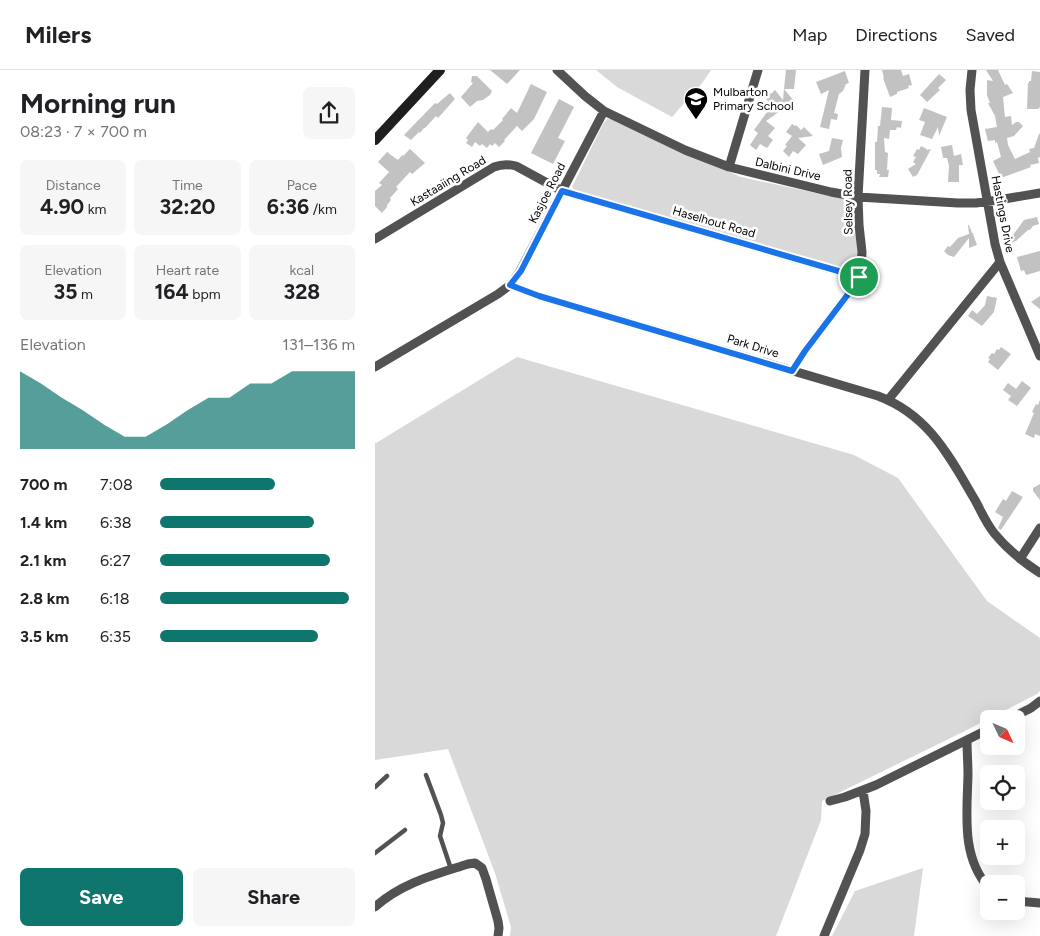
<!DOCTYPE html>
<html lang="en">
<head>
<meta charset="utf-8">
<style>
  :root { --surface:#fff; --page:#f6f6f6; --text:#202124; --muted:#757577; --line:#e0e0e0; --accent:#0f766e }
  body { margin:0; font-family:Figtree,sans-serif; background:var(--page); color:var(--text); height:100vh; display:flex; flex-direction:column; font-size:19px; white-space:nowrap }
  * { box-sizing:border-box; margin:0 }
  p { font-size:16px; color:var(--muted) }
  .icon { flex:none; width:28px; height:28px; fill:none; stroke:currentColor; stroke-width:2; stroke-linecap:round; stroke-linejoin:round }
  .map { position:relative; flex:1; overflow:hidden }
  .details { display:flex; flex-direction:column; background:var(--surface); width:375px }
  .details>* { flex:none }
  .needle { width:32px; rotate:134deg }
  .tools { position:absolute; left:605px; top:640px; display:grid; gap:10px }
  .tools a { display:grid; place-items:center; width:45px; height:45px; border-radius:8px; background:var(--surface); box-shadow:0 5px 20px #0002; font-size:25px }
  .pin { position:absolute; display:grid; place-items:center; width:42px; height:42px; color:#fff; margin:-21px; border:2px solid #fff; border-radius:50%; box-shadow:0 1px 5px #0007 }
  .round { display:grid; place-items:center; flex:none; width:52px; height:52px; border-radius:8px; background:var(--page) }
  .summary { display:flex; align-items:center; justify-content:space-between; height:85px; padding:0 20px }
  h1 { font-size:28px; font-weight:700; line-height:38px }
  .figures { display:grid; grid-template-columns:repeat(3,1fr); gap:8px; height:85px; padding:5px 20px }
  .figures div { display:grid; align-content:center; border-radius:8px; background:var(--page); text-align:center }
  .figures b { font-size:21px; font-weight:700 }
  .figures small { font-size:14px; font-weight:400 }
  .figures p { font-size:14px }
  .chart { height:140px; padding:10px 20px }
  .chart p { display:flex; justify-content:space-between }
  .chart svg { width:100%; height:90px; margin-top:5px; fill:var(--accent); opacity:.7 }
  .cta { display:flex; gap:10px; margin-top:auto; padding:10px 20px }
  .cta a { flex:1; height:58px; border-radius:8px; background:var(--accent); color:#fff; font-size:20px; font-weight:700; line-height:58px; text-align:center }
  .cta a+a { background:var(--page); color:var(--text) }
  ul { padding:0 20px; list-style:none; font-size:16px }
  li { display:grid; grid-template-columns:80px 60px 1fr; align-items:center; height:38px }
  li i { height:12px; border-radius:6px; background:var(--accent) }
  header { display:flex; align-items:center; gap:30px; box-sizing:border-box; height:70px; padding:0 25px; background:var(--surface); border-bottom:1px solid var(--line) }
  header strong { font-size:24px }
  nav { display:flex; gap:28px; margin-inline-start:auto; font-size:18px }
  main { display:flex; flex:1; min-height:0 }
  .map>svg:first-child { display:block }
  .green { fill:#d9d9d9 }
  .building { fill:#c2c2c2 }
  .lines { fill:none; stroke-linecap:round; stroke-linejoin:round }
  .lane { stroke:#525252; stroke-width:4.5 }
  .street { stroke:#525252; stroke-width:9 }
  .secondary { stroke:#1f1f1f; stroke-width:10 }
  .route-casing { stroke:#fff; stroke-width:10 }
  .route { stroke:#1a73e8; stroke-width:6 }
  .labels { text-anchor:middle; stroke-width:5; stroke-linejoin:round; paint-order:stroke }
  .poi-label { font-size:12px; fill:#000; stroke:#fff; text-anchor:start }
  .street-label { font-size:12px; fill:#000; stroke:#fff }
</style>
</head>
<body>
<header>
<strong>Milers</strong>
<nav><a>Map</a><a>Directions</a><a>Saved</a></nav>
</header>
<main>
<section class="details">
<div class="summary"><div><h1>Morning run</h1><p>08:23 · 7 × 700 m</p></div><a class="round"><svg class="icon" aria-label="share" viewBox="0 0 24 24"><path d="M12 15V3M7 8l5-5 5 5M5 13v7h14v-7"/></svg></a></div>
<div class="figures">
<div><p>Distance</p><b>4.90<small> km</small></b></div>
<div><p>Time</p><b>32:20</b></div>
<div><p>Pace</p><b>6:36<small> /km</small></b></div>
</div>
<div class="figures">
<div><p>Elevation</p><b>35<small> m</small></b></div>
<div><p>Heart rate</p><b>164<small> bpm</small></b></div>
<div><p>kcal</p><b>328</b></div>
</div>
<div class="chart"><p><span>Elevation</span>131–136 m</p>
<svg viewBox="0 0 160 44" preserveAspectRatio="none"><path d="M0 44V6L10 12L20 19L30 25L40 32L50 38L60 38L70 32L80 25L90 19L100 19L110 12L120 12L130 6L140 6L150 6L160 6V44z"/></svg>
</div>
<ul>
<li><b>700 m</b>7:08<i style="width:59%"></i></li>
<li><b>1.4 km</b>6:38<i style="width:79%"></i></li>
<li><b>2.1 km</b>6:27<i style="width:87%"></i></li>
<li><b>2.8 km</b>6:18<i style="width:97%"></i></li>
<li><b>3.5 km</b>6:35<i style="width:81%"></i></li>
</ul>
<div class="cta"><a>Save</a><a>Share</a></div>
</section>
<div class="map">
<svg width="665" height="866" viewBox="0 0 665 866">
  <rect width="100%" height="100%" fill="#fff"/>
  <path class="green" d="M221 0H336L328 12 297 47 242 17Z
    M232 49H237L255 58 366 107 479 131 484 196 481 199 476 201 201 121 197 117 228 54Z
    M142 287 479 385 523 408 612 531 665 568V621L662 624 586 663 447 731 446 750 401 866H135L136 857 120 803 73 679 0 690V372L1 373Z
    M548 798 539 866H457L480 821Z"/>
  <path class="building" d="M115 0H145L132 14Z
    M411 0H421L419 19H409Z
    M507 0H526L528 6 534 4 537 15 533 16 534 18 522 22V24L515 27 508 8H509Z
    M611 0H623L630 15 632 14 638 23 628 27 630 47 636 46 637 55 641 52H644L648 56 639 66 632 68 633 75 640 89 655 82 654 79 659 78 664 64H665V87L663 88 664 93 655 95 656 97 626 108 618 91 626 87 622 72 620 73V70L613 71 610 59 622 57 620 46 613 33H615L612 25V10L618 11Z
    M470 1 474 13 471 14 468 21 464 24 459 43 463 44 462 50 456 49 454 59 445 57 454 20 446 24 441 12Z
    M657 1 665 2V37L663 39H652L653 13H654V11H656Z
    M564 4 571 10 563 18 565 20 552 32 545 25Z
    M97 6H102L117 21 115 25 108 30 102 31 95 37 86 27 98 13 96 12Z
    M156 14 172 22 159 49 147 61 142 56 129 70 130 71 124 77 120 73 117 76 115 74 112 78 107 74 105 76 100 72 97 77 91 73 93 70 91 68 103 52 113 62 116 59 118 60 128 50 127 49 136 38 142 43Z
    M409 19 419 31 391 51 400 58 393 66 398 70 392 78 385 74 381 80 375 75 383 63 379 60 392 42 390 41 397 36 388 25 393 20 396 24 400 20 408 30Z
    M75 23 80 29 63 48 61 46 50 58H49L45 63 44 62 36 70 29 65 60 33 62 34Z
    M184 29 199 37 183 68 190 71 178 94 156 83Z
    M507 37 517 38 516 50 527 51 526 58 522 57 521 60H515L514 69 509 68 510 82 513 83 512 100H514L513 107H504L505 104H502V100H500V72H502L503 56H505Z
    M549 38 572 47 564 66 563 57 557 69 545 65 550 52 544 50Z
    M417 54 420 56 421 55 426 60 429 57 438 66 423 68 431 75 423 84 418 81 414 87 408 81 412 76 410 75 417 66 411 62Z
    M457 68 468 70 466 78 467 87 448 95 444 84 454 81Z
    M577 75 579 86 586 84 588 95H584V112H573L574 96 572 88H568L566 77Z
    M546 76 552 79 551 80 556 79 542 105 538 107 533 99 541 94 538 92 541 87 538 86 542 79 544 80Z
    M35 79 50 93 37 104 35 102 21 117 23 119 15 128 16 130 12 135V137L7 143 0 136V121L7 115 4 113 14 102 3 92 12 82 23 90 27 85 28 86Z
    M662 147 664 154 658 156 655 160H653L641 171 632 175 629 169 638 165 649 150Z
    M593 155H594L597 163H598V164L602 175 594 178V168L579 187 573 185 569 181 573 176 575 177 583 168 594 164Z
    M665 181V201L651 205 649 200 646 201 642 187Z
    M612 226 622 228 619 242 607 256 593 246 597 240 602 244 610 235Z
    M665 226V239L656 232Z
    M626 277 636 284 623 300 613 292 615 289 613 288 617 283 619 284 622 279 624 280Z
    M647 311 656 318 642 336 633 330 636 326 628 320 633 313 641 319Z
    M665 330V366L660 364 659 368 650 364 659 343 657 342 661 334 663 335Z
    M665 414V430L658 421V418Z
    M637 421 648 427 626 460 623 458 628 447 620 442 628 429 631 431Z"/>
  <g class="lines">
    <path class="lane" d="M51 705 66 745 68 753 65 766 76 799
      M0 717 12 706
      M0 783 30 760"/>
    <path class="street" d="M182 0 210 26 229 41 310 80 354 97 456 122 483 127 583 133H601L623 130 665 123
      M597 0 595 20 596 40 620 174 625 192 665 286
      M354 97 383 0
      M0 169 119 97C127 94 133 94 141 96L187 121 484 207
      M135 215 145 201 229 41
      M0 297 123 224 135 215 164 226 191 234 503 326C554 345 574 386 600 430 606 441 611 453 619 463 632 479 648 492 665 503
      M417 301 430 281 477 219 484 207 486 200 487 182 484 155 483 127 490 0
      M513 330 625 192
      M645 489 665 458
      M634 649 656 638 665 631
      M592 670C592 682 593 694 593 705 592 744 586 787 614 818
      M455 731 470 727 501 715 614 659
      M641 831 665 833
      M0 837C27 813 59 805 93 794L100 793 107 798 111 809 123 851 124 858 123 866
      M449 866 485 780 490 764 491 741 488 721"/>
    <path class="secondary" d="M0 70 65 0"/>
  </g>
  <g class="lines">
    <g class="route-casing">
      <path id="route" d="M187 121 484 207 477 219 430 281 417 301 164 226 135 215 146 201Z"/>
    </g>
    <use href="#route" class="route"/>
  </g>
  <defs>
    <g id="school-pin" transform="scale(1.25)"><path d="M0 17L-7.5 6A9.5 9.5 0 1 1 7.5 6Z" fill="#000" stroke="#fff"/><path d="M0-5L7-2L0 1L-7-2ZM-4 1L0 2.5L4 1V4Q0 6-4 4Z" fill="#fff"/></g>
  </defs>
  <g fill-rule="evenodd">
    <use href="#school-pin" x="321" y="29"/>
  </g>
  <g class="labels">
    <g class="poi-label">
      <text x="338" y="26">Mulbarton<tspan x="338" dy="14">Primary School</tspan></text>
    </g>
    <g class="street-label">
      <text transform="translate(413 99) rotate(13)" y="4">Dalbini Drive</text>
      <text transform="translate(73 111) rotate(-31)" y="4">Kastaaiing Road</text>
      <text transform="translate(172 123) rotate(-63)" y="4">Kasjoe Road</text>
      <text transform="translate(473 132) rotate(-91)" y="4">Selsey Road</text>
      <text transform="translate(628 144) rotate(79)" y="4">Hastings Drive</text>
      <text transform="translate(339 152) rotate(16)" y="4">Haselhout Road</text>
      <text transform="translate(378 276) rotate(17)" y="4">Park Drive</text>
    </g>
  </g>
</svg>
<div class="tools">
<a><svg class="needle" viewBox="-14 -14 28 28"><path d="M0-13l5 13h-10z" fill="#e53935"/><path d="M0 13l5-13h-10z" fill="#757577"/></svg></a>
<a><svg class="icon" aria-label="locate" viewBox="0 0 24 24"><circle cx="12" cy="12" r="6"/><path d="M12 2v4M12 18v4M2 12h4M18 12h4"/></svg></a>
<a>+</a>
<a>−</a>
</div>
<div class="pin" style="left:484px;top:207px;background:#1e9e55"><svg class="icon" aria-label="arrive" viewBox="0 0 24 24"><path d="M6 21V4h12l-3 4 3 4H6"/></svg></div>
</div>
</main>
</body>
</html>
